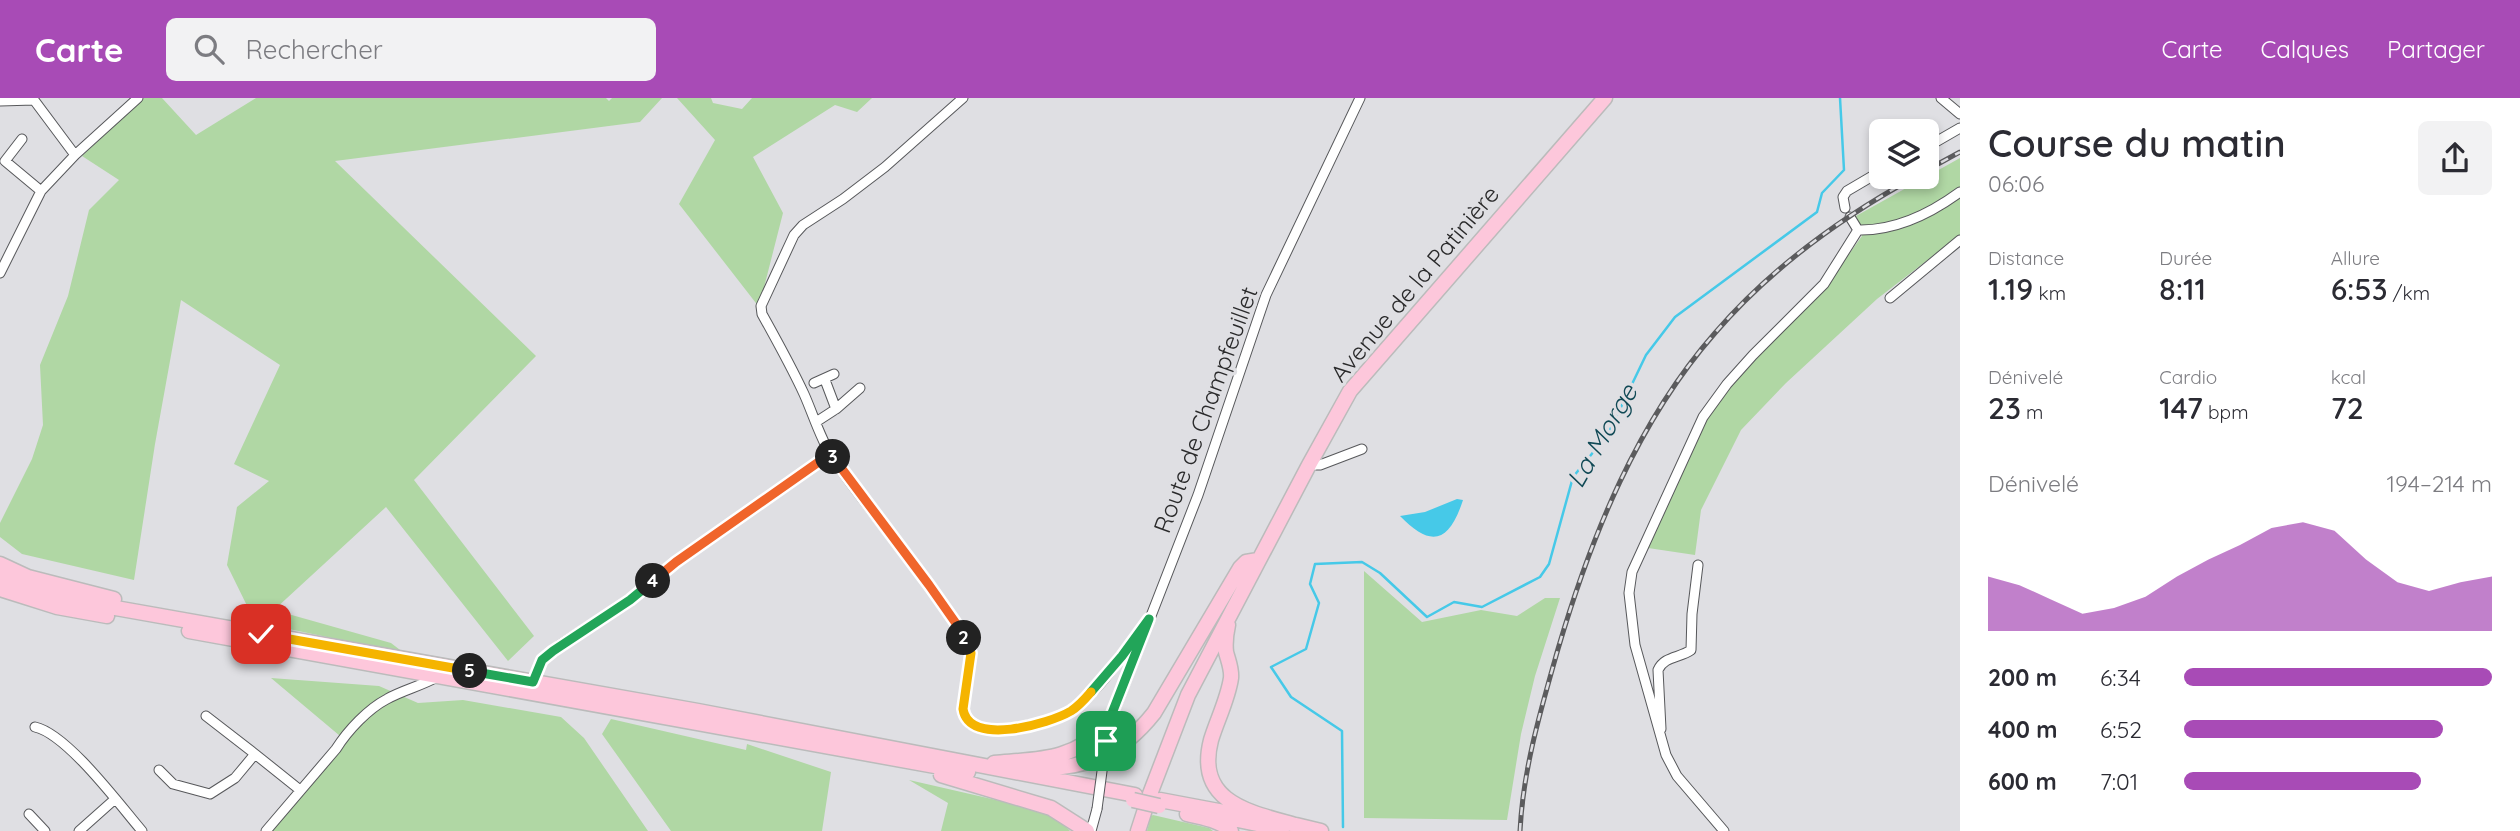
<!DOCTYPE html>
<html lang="fr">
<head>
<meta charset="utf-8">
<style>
  :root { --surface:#fff; --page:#f2f2f3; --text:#2b2b33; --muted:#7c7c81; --accent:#a84bb6 }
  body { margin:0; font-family:Quicksand,sans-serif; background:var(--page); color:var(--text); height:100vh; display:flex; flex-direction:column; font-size:26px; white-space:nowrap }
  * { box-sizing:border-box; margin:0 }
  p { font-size:23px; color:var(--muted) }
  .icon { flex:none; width:38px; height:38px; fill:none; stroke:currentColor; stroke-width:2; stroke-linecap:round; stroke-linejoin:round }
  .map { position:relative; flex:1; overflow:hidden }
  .drawer { display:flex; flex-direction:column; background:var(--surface); width:560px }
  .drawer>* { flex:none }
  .tools { position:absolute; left:1869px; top:21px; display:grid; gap:14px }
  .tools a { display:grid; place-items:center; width:70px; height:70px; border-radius:10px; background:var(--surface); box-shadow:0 4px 10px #0003; font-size:35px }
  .pin { position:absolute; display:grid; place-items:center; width:60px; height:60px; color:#fff; margin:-30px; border-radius:14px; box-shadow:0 4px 10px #0006 }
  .km { position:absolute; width:35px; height:35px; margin:-18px; border-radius:50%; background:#222; color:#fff; font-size:19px; line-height:35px; text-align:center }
  .round { display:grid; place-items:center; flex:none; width:74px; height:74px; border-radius:10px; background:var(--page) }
  .overview { display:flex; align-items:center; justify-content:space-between; height:119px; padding:0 28px }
  h1 { font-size:38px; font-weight:600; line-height:52px }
  .metrics { display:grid; grid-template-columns:repeat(3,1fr); gap:10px; height:119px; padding:7px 28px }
  .metrics div { display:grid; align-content:center }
  .metrics b { font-size:30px; font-weight:600 }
  .metrics small { font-size:19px; font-weight:400 }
  .metrics p { font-size:19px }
  .chart { height:196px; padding:14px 28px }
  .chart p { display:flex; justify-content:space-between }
  .chart svg { width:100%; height:126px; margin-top:7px; fill:var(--accent); opacity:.7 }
  ul { padding:0 28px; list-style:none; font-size:23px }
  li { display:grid; grid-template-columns:112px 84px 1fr; align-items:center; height:52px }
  li i { height:18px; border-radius:9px; background:var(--accent) }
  header { display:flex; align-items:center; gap:42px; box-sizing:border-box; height:98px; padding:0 35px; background:var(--accent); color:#fff }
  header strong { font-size:33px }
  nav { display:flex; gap:38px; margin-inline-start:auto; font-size:24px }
  .search { width:490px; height:63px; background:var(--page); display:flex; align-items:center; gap:18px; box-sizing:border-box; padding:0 24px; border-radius:10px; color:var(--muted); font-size:26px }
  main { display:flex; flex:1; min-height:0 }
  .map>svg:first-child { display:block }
  .green { fill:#b0d7a4 }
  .water { fill:#46c9e8 }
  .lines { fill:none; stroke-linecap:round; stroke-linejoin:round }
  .stream { stroke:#46c9e8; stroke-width:2.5 }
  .minor-casing { stroke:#57585b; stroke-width:11 }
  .primary-casing { stroke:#bbb; stroke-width:17 }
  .minor { stroke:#fff; stroke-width:9 }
  .primary { stroke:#fdc7db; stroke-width:14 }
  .rail-casing { stroke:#5b5b5d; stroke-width:5 }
  .rail { stroke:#dfdfe3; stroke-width:2.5; stroke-dasharray:8; stroke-linecap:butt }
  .minor-bridge-casing { stroke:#57585b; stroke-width:11; stroke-linecap:butt }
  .primary-bridge-casing { stroke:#bbb; stroke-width:17; stroke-linecap:butt }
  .minor-bridge { stroke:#fff; stroke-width:9 }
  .primary-bridge { stroke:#fdc7db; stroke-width:14 }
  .split-1-casing { stroke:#fff; stroke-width:14 }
  .split-2-casing { stroke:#fff; stroke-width:14 }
  .split-3-casing { stroke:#fff; stroke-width:14 }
  .split-4-casing { stroke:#fff; stroke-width:14 }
  .split-5-casing { stroke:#fff; stroke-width:14 }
  .split-6-casing { stroke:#fff; stroke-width:14 }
  .split-1 { stroke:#22a559; stroke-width:9 }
  .split-2 { stroke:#f5b400; stroke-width:9 }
  .split-3 { stroke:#f0652b; stroke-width:9 }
  .split-4 { stroke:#f0652b; stroke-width:9 }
  .split-5 { stroke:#22a559; stroke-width:9 }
  .split-6 { stroke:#f5b400; stroke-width:9 }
  .labels { text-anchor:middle; stroke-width:7; stroke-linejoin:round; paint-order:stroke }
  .street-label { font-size:24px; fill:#2a2a2b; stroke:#dfdfe3 }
  .water-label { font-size:26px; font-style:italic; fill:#104955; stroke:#dfdfe3 }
</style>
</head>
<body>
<header>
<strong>Carte</strong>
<div class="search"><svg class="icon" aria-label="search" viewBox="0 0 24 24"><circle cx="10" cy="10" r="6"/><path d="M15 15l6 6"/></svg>Rechercher</div>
<nav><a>Carte</a><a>Calques</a><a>Partager</a></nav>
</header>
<main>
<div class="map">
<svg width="1960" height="733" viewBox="0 0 1960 733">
  <rect width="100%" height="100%" fill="#dfdfe3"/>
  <path class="green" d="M144 0H162L196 37 256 0H606L609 3 612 0H662L640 24 335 63 536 258 414 382 534 538 508 563 386 409 274 512 391 545 404 555 255 524 227 467 237 409 269 383 234 366 280 267 181 202 155 346 134 482 22 456 0 439V425L32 361 43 327 40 267 68 198 89 112 119 82 82 58Z
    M677 0H711L713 5 742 11 752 0H872L857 14 835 7 753 59 783 115 759 209 679 106 715 42Z
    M1960 60V137L1877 201 1786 285 1741 332 1701 412 1695 457 1648 450 1707 322 1751 259 1831 181 1862 138 1856 118Z
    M1364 473 1422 524 1481 512 1517 518 1545 500H1560L1535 578 1521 636 1507 722 1364 720Z
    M271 580 379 588 418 605 463 602 561 619 584 640 648 733H272L346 643Z
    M611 621 746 652 747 646 831 674 822 733H671L602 636Z
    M909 682 1053 715 1070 733H941L948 705Z
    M1153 717 1209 730 1213 733H1147L1151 718Z"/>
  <path class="water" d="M1457 401 1463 402C1449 445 1431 450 1400 418L1425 414Z"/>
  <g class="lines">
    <path class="stream" d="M1343 729 1342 633 1291 599 1271 569 1306 551 1319 505 1310 486 1315 466 1362 464 1380 475 1427 519 1454 504 1482 509 1540 479 1549 466 1573 379 1608 336 1646 257 1675 219 1817 114 1822 95 1844 72 1840 0"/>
    <g class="minor-casing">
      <path id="minor" d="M963 0 885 69 843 101 803 127 794 137 761 208 762 216C777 243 791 268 804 296 813 316 820 340 832 359 859 398 890 435 918 473 936 497 956 521 968 548 977 569 951 617 973 627 987 634 1010 632 1025 628 1040 625 1056 621 1070 613 1098 596 1129 548 1149 521
        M1941 0 1960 16
        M0 3 34 2 75 57
        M22 41 5 63 41 93
        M1927 49 1960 30
        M1845 110 1843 99 1847 93 1881 73
        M1858 132C1896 133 1930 116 1960 94
        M0 175 41 93 75 57 138 0
        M1890 200 1960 142
        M814 285 834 276
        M836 311 860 290
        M816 324 836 311 825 282
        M1309 367H1320L1362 351
        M533 584 542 562 560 547 630 502 676 464 830 356
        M206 618 255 656
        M35 629C67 636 119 706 142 733
        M1107 631 1198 397 1266 197 1360 0
        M1661 631 1658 572C1664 558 1680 560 1691 552L1692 516 1698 467
        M159 672 173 686 210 696 235 680 255 656 300 692
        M29 716 45 733
        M79 733 115 701
        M266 733 336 651C348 632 368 611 387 601 403 592 421 588 437 579
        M1091 733 1097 711
        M1724 733 1677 678 1666 657 1635 547 1629 495 1632 474 1703 319 1727 286 1753 257 1824 186 1858 132 1850 119"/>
    </g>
    <g class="primary-casing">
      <path id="primary" d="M0 466 28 479 114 501
        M0 480 93 506 698 613 1135 697
        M0 491 57 509 107 518
        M1228 527C1226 536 1225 545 1226 554 1228 562 1232 571 1231 580 1228 601 1217 622 1211 642 1194 708 1256 715 1302 729
        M189 533 968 674
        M994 665C1041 661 1071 663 1107 628
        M1025 669C1079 675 1120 658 1154 615L1240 470 1246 464 1258 462
        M941 677 1051 710 1087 733
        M1160 702 1245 718
        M1187 716C1202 720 1220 722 1231 733
        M1233 721 1282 731
        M1296 727 1321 733
        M1138 733 1150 696 1188 597 1309 367 1350 293 1605 0"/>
    </g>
    <use href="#minor" class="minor"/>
    <use href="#primary" class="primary"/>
    <g class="rail-casing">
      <path id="rail" d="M1927 72 1960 54
        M1520 733C1523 671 1541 611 1558 551 1591 439 1637 324 1715 235 1771 170 1840 120 1915 79"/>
    </g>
    <use href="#rail" class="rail"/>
    <g class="minor-bridge-casing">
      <path id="minor-bridge" d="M1097 711 1106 643"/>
    </g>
    <g class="primary-bridge-casing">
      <path id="primary-bridge" d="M1133 702 1159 708"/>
    </g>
    <use href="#minor-bridge" class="minor-bridge"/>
    <use href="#primary-bridge" class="primary-bridge"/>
  </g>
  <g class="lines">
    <g class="split-1-casing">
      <path id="split-1" d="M1091 594 1122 558 1149 521 1107 628 1106 643"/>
    </g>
    <g class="split-2-casing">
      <path id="split-2" d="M964 540 971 555 963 611C969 649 1049 626 1071 613 1079 608 1085 601 1091 594"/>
    </g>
    <g class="split-3-casing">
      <path id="split-3" d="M833 359 929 487 955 524 964 540"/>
    </g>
    <g class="split-4-casing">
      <path id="split-4" d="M653 483 676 464 830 356 833 359"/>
    </g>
    <g class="split-5-casing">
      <path id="split-5" d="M470 573 533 584 542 562 553 553 630 502 653 483"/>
    </g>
    <g class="split-6-casing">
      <path id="split-6" d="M261 536 470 573"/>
    </g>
    <use href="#split-1" class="split-1"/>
    <use href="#split-2" class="split-2"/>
    <use href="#split-3" class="split-3"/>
    <use href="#split-4" class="split-4"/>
    <use href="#split-5" class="split-5"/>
    <use href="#split-6" class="split-6"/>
  </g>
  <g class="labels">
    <g class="street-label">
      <text transform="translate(1415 186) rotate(-50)" y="8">Avenue de la Patinière</text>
      <text transform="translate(1206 312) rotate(-70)" y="8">Route de Champfeuillet</text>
    </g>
    <g class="water-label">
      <text transform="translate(1602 338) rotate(-60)" y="9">La Morge</text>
    </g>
  </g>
</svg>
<div class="tools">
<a><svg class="icon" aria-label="layers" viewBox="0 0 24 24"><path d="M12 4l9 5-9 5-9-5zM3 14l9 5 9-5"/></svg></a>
</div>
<div class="pin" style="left:1106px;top:643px;background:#1e9e55"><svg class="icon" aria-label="arrive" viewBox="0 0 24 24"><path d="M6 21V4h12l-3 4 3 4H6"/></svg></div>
<div class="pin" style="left:261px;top:536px;background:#d93025"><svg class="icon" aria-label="check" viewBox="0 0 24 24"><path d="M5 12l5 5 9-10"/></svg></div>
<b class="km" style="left:964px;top:540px">2</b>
<b class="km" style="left:833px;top:359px">3</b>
<b class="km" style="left:653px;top:483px">4</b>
<b class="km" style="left:470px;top:573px">5</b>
</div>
<section class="drawer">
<div class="overview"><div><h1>Course du matin</h1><p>06:06</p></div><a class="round"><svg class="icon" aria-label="share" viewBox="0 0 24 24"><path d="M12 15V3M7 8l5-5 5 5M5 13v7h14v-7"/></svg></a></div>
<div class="metrics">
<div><p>Distance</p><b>1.19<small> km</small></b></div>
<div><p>Durée</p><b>8:11</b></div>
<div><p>Allure</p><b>6:53<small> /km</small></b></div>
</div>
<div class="metrics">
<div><p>Dénivelé</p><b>23<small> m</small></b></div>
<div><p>Cardio</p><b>147<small> bpm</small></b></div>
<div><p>kcal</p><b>72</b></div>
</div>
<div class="chart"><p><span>Dénivelé</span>194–214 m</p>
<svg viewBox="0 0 160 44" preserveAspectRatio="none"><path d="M0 44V25L10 28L20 33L30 38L40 36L50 32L60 25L70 19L80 14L90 8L100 6L110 9L120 19L130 27L140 30L150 27L160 25V44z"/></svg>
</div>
<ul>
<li><b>200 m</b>6:34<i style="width:100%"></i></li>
<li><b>400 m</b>6:52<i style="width:84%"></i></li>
<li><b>600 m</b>7:01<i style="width:77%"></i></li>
</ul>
</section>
</main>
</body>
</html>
